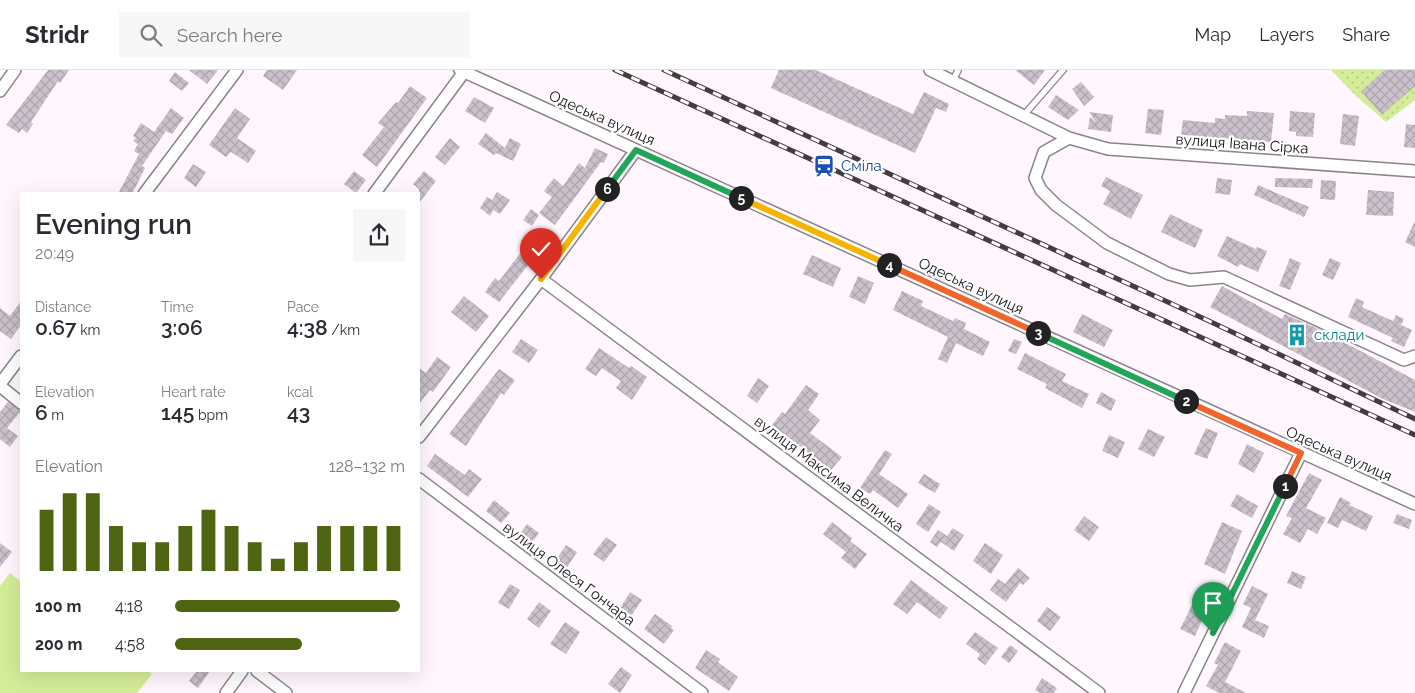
<!DOCTYPE html>
<html lang="en">
<head>
<meta charset="utf-8">
<style>
  :root { --surface:#fff; --page:#f7f7f7; --text:#2b2b33; --muted:#7c7c81; --line:#e1e1e2; --accent:#4e6410 }
  body { margin:0; font-family:Raleway,sans-serif; background:var(--page); color:var(--text); height:100vh; display:flex; flex-direction:column; font-size:19px; white-space:nowrap }
  * { box-sizing:border-box; margin:0 }
  p { font-size:16px; color:var(--muted) }
  .icon { flex:none; width:28px; height:28px; fill:none; stroke:currentColor; stroke-width:2; stroke-linecap:round; stroke-linejoin:round }
  .map { position:relative; flex:1; overflow:hidden }
  .side { position:absolute; left:20px; top:122px; width:400px; height:480px; display:flex; flex-direction:column; background:var(--surface); border-radius:0px; box-shadow:0 5px 20px #0002 }
  .side>* { flex:none }
  .pin { position:absolute; display:grid; place-items:center; width:42px; height:42px; color:#fff; margin:-51px -21px; border-radius:50% 50% 50% 0; rotate:-45deg; box-shadow:0 0 5px #0007 }
  .pin .icon { rotate:45deg }
  .km { position:absolute; width:25px; height:25px; margin:-12px; border-radius:50%; background:#222; color:#fff; font-size:14px; line-height:25px; text-align:center }
  .round { display:grid; place-items:center; flex:none; width:52px; height:52px; border-radius:0px; background:var(--page) }
  .headline { display:flex; align-items:center; justify-content:space-between; height:85px; padding:0 15px }
  h1 { font-size:28px; font-weight:600; line-height:38px }
  .metrics { display:grid; grid-template-columns:repeat(3,1fr); gap:8px; height:85px; padding:5px 15px }
  .metrics div { display:grid; align-content:center }
  .metrics b { font-size:21px; font-weight:600 }
  .metrics small { font-size:14px; font-weight:400 }
  .metrics p { font-size:14px }
  .chart { height:140px; padding:10px 15px }
  .chart p { display:flex; justify-content:space-between }
  .chart svg { width:100%; height:90px; margin-top:5px; stroke:var(--accent); stroke-width:6 }
  ul { padding:0 15px; list-style:none; font-size:16px }
  li { display:grid; grid-template-columns:80px 60px 1fr; align-items:center; height:38px }
  li i { height:12px; border-radius:6px; background:var(--accent) }
  header { display:flex; align-items:center; gap:30px; box-sizing:border-box; height:70px; padding:0 25px; background:var(--surface); border-bottom:1px solid var(--line) }
  header strong { font-size:24px }
  nav { display:flex; gap:28px; margin-inline-start:auto; font-size:18px }
  .search { width:350px; height:45px; background:var(--page); display:flex; align-items:center; gap:12px; box-sizing:border-box; padding:0 18px; border-radius:0px; color:var(--muted); font-size:19px }
  .map>svg:first-child { display:block }
  .grass { fill:url(#grass-dots) }
  .garden { fill:#d4ed98 }
  .building { fill:url(#building-cross-hatch) }
  .lines { fill:none; stroke-linecap:round; stroke-linejoin:round }
  .service-casing { stroke:#8b838b; stroke-width:8 }
  .minor-casing { stroke:#8b838b; stroke-width:14 }
  .service { stroke:#fff; stroke-width:5.5 }
  .minor { stroke:#fff; stroke-width:11 }
  .rail-casing { stroke:#413d40; stroke-width:5 }
  .rail { stroke:#fff; stroke-width:3; stroke-dasharray:9; stroke-linecap:butt }
  .split-1-casing { stroke:#fff; stroke-width:10 }
  .split-2-casing { stroke:#fff; stroke-width:10 }
  .split-3-casing { stroke:#fff; stroke-width:10 }
  .split-4-casing { stroke:#fff; stroke-width:10 }
  .split-5-casing { stroke:#fff; stroke-width:10 }
  .split-6-casing { stroke:#fff; stroke-width:10 }
  .split-7-casing { stroke:#fff; stroke-width:10 }
  .split-1 { stroke:#22a559; stroke-width:6 }
  .split-2 { stroke:#f0652b; stroke-width:6 }
  .split-3 { stroke:#22a559; stroke-width:6 }
  .split-4 { stroke:#f0652b; stroke-width:6 }
  .split-5 { stroke:#f5b400; stroke-width:6 }
  .split-6 { stroke:#22a559; stroke-width:6 }
  .split-7 { stroke:#f5b400; stroke-width:6 }
  .labels { text-anchor:middle; stroke-width:4.5; stroke-linejoin:round; paint-order:stroke }
  .street-label { font-size:15px; fill:#191518; stroke:#fff }
  .transit-label { font-size:15px; fill:#164399; stroke:#fff; text-anchor:start }
  .culture-label { font-size:15px; fill:#0d838f; stroke:#fff; text-anchor:start }
</style>
</head>
<body>
<header>
<strong>Stridr</strong>
<div class="search"><svg class="icon" aria-label="search" viewBox="0 0 24 24"><circle cx="10" cy="10" r="6"/><path d="M15 15l6 6"/></svg>Search here</div>
<nav><a>Map</a><a>Layers</a><a>Share</a></nav>
</header>
<div class="map">
<svg width="1415" height="623" viewBox="0 0 1415 623">
  <defs>
    <pattern id="grass-dots" width="8" height="8" patternUnits="userSpaceOnUse" patternTransform="scale(1.25)"><rect width="8" height="8" fill="#d4ed98"/><path d="M2 2h.1M6 6h.1" fill="none" stroke="#b5ca82" stroke-width="1.8" stroke-linecap="round"/></pattern>
    <pattern id="building-cross-hatch" width="8" height="8" patternUnits="userSpaceOnUse" patternTransform="scale(1.25)"><rect width="8" height="8" fill="#cac1ca"/><path d="M0 0l8 8M0 8l8-8" fill="none" stroke="#ada5ad"/></pattern>
  </defs>
  <rect width="100%" height="100%" fill="#fff6fe"/>
  <path class="grass" d="M1331 0H1415V30L1386 52 1355 25Z"/>
  <path class="garden" d="M10 503 21 512V601H148L152 604 137 623H0V516Z"/>
  <path class="building" d="M48 0H69L60 13 58 11 31 52 33 54 27 63 22 59 19 63 6 55Z
    M189 0H218L207 14Z
    M267 0H297L283 20 263 6Z
    M779 0H816L913 44 924 22 949 34 946 42 936 38 915 83 771 18Z
    M1015 0H1045L1034 15Z
    M1385 0H1415V16L1382 45 1361 21Z
    M175 2 189 13 182 21 169 11Z
    M1081 12 1094 27 1084 36 1072 19Z
    M410 16 427 28 377 97 362 85 384 57 378 53 396 32 398 33Z
    M1056 25 1079 40 1068 50 1048 37Z
    M474 27 494 38 485 53 465 41Z
    M171 38 184 48 172 64 166 61 142 96 145 98 132 124H118L139 84 134 81 138 74 133 71 136 68 133 66 141 53 154 62Z
    M235 38 250 49 237 68 256 81 248 93 231 82 226 87 209 75Z
    M1148 39 1164 40 1161 65 1145 63Z
    M1247 41 1274 43 1271 72 1181 65 1183 50 1215 53V48L1225 49V45L1247 46Z
    M1290 41 1315 43 1313 67 1296 66V62L1289 61Z
    M1089 42 1113 45 1111 62 1088 59 1090 47 1096 52Z
    M1343 44 1359 46 1355 76 1340 74Z
    M1406 54 1415 55V78L1404 77Z
    M486 63 505 78 510 68 521 74 513 91 496 83 494 85 478 74Z
    M450 68 460 77 445 95 435 87Z
    M595 78 608 84 604 93 601 92 555 155 539 143 552 127 544 121 554 108 563 116 579 93 585 98Z
    M193 94 206 102 196 117 184 108Z
    M354 101 366 110 356 123 344 114Z
    M424 101 436 111 419 133V119L413 114Z
    M1106 107 1143 125 1131 149 1103 134 1110 121 1101 116Z
    M1217 108 1232 110 1230 125 1215 123Z
    M1275 108 1313 109 1312 118 1275 117Z
    M1321 110 1336 111 1335 130 1320 129Z
    M1258 115 1309 137 1304 147 1254 125Z
    M1368 120 1394 122 1393 146 1366 145Z
    M497 122 510 130 500 144 493 140 490 146 480 138 487 127 492 130Z
    M531 139 539 145 532 156 523 150Z
    M1170 144 1203 160 1195 178 1161 162Z
    M1415 151V177L1405 172Z
    M1227 166 1256 179 1257 177 1267 181 1258 202 1240 194 1238 197 1217 186Z
    M522 181 533 189 499 232 485 222 495 208 499 211Z
    M812 185 841 198 833 217 803 204Z
    M1290 188 1301 193 1290 220 1279 216Z
    M1330 188 1341 193 1333 210 1322 205Z
    M858 206 874 213 865 234 849 227Z
    M1222 216 1282 249 1285 244 1323 261 1415 310V342L1381 328 1210 237Z
    M902 221 923 231 921 236 953 251 955 248 966 253 964 259 990 272 983 286 956 273 947 293 938 289 948 267 893 240Z
    M464 226 489 246 476 262 451 242Z
    M1356 228 1364 232 1362 237 1393 251 1396 245 1404 249 1401 255 1412 260 1404 277 1391 271 1393 268 1348 247Z
    M21 231V255L11 269 0 261V238L10 246Z
    M1082 244 1113 260 1104 277 1073 262Z
    M521 269 538 280 529 293 512 282Z
    M1014 269 1022 272 1016 284 1008 281Z
    M599 278 629 298 631 296 647 307 632 330 616 318 621 311 602 298 596 306 585 299Z
    M1025 283 1066 304 1062 311 1089 324 1082 338 1045 318 1047 314 1017 299Z
    M437 287 451 297 433 322 430 320 419 334V298L426 303Z
    M499 299 515 310 504 325 501 323 466 376 449 364Z
    M758 308 769 316 757 333 747 326Z
    M806 315 819 324 808 340 820 350 810 363 842 387 831 400 772 355 782 342 785 344Z
    M1101 322 1116 330 1111 341 1096 333Z
    M8 332 21 341 7 358 18 366 10 377 0 369V342Z
    M1206 358 1218 363 1207 389 1194 384Z
    M1148 359 1165 367 1154 387 1138 379Z
    M1109 365 1125 372 1118 388 1102 381Z
    M1247 374 1264 383 1254 403 1238 394Z
    M885 380 892 384 879 404 908 424 898 438 873 420 870 424 860 418Z
    M435 384 465 405 469 399 482 409 468 427 427 396Z
    M1309 403 1322 410 1306 438 1326 448 1317 464 1308 459 1300 473 1283 464 1292 448 1286 446Z
    M924 404 940 414 935 423 918 413Z
    M1237 424 1258 436 1252 448 1230 436Z
    M1340 427 1351 433 1349 435 1373 446 1366 461 1342 450 1338 458 1327 453Z
    M494 430 510 443 501 453 486 441Z
    M929 434 941 442 928 462 916 454Z
    M1397 444 1412 450 1409 459 1393 453Z
    M1084 446 1099 457 1089 471 1074 460Z
    M832 452 852 468 850 471 867 484 855 499 841 488 846 482 823 464Z
    M1222 452 1242 461 1225 504 1204 494Z
    M527 454 539 463 531 474 519 465Z
    M953 458 964 465 954 481 941 472 937 477 930 472 938 460 947 466Z
    M606 467 617 475 604 492 593 484Z
    M0 473 12 482 0 497Z
    M985 473 1003 485 991 504 973 491Z
    M566 475 577 482 566 499 555 491Z
    M1018 498 1030 508 1023 515 1020 513 1006 532 990 520 998 509 1005 514Z
    M1292 501 1306 507 1301 519 1287 513Z
    M911 510 948 538 940 549 917 532 907 544 893 534Z
    M510 514 520 520 509 539 498 533Z
    M1252 516 1268 524 1255 550 1269 556 1264 568 1242 557 1251 538 1243 534Z
    M630 522 642 530 629 549 618 542Z
    M539 532 551 541 539 558 527 549Z
    M1192 535 1206 542 1195 566 1180 559Z
    M1047 537 1061 547 1050 561 1037 551Z
    M655 544 672 556 671 558 674 560 664 574 644 559Z
    M565 552 580 562 566 584 550 574Z
    M975 562 998 578 985 595 977 589 980 584 966 574Z
    M1225 572 1241 581 1225 612 1246 623H1219L1206 616 1218 595 1214 593Z
    M1010 575 1018 581 1009 593 1001 587Z
    M706 580 720 589 718 592 738 607 729 621 695 598Z
    M621 597 632 605 620 623 608 614Z
    M197 601H210L198 618 189 611Z
    M1042 608 1057 618 1054 623H1040L1035 620Z"/>
  <g class="lines">
    <g class="service-casing">
      <path id="service" d="M953 11 958 0
        M1024 45 1063 0"/>
    </g>
    <g class="minor-casing">
      <path id="minor" d="M460 0 1415 434
        M930 0 1069 68 1044 82 1035 108 1041 120 1056 135 1107 173 1169 204 1190 210 1224 207 1404 290 1415 286
        M0 21 15 0
        M1069 68 1108 79 1415 101
        M144 124 237 0
        M374 124 464 2
        M541 209 1099 623
        M0 314 21 286
        M0 316 21 333
        M419 367 541 209 636 80
        M419 409 702 623
        M257 601 286 623
        M226 623 242 601
        M1184 623 1301 383"/>
    </g>
    <use href="#service" class="service"/>
    <use href="#minor" class="minor"/>
    <g class="rail-casing">
      <path id="rail" d="M615 0 1415 365
        M664 0 1209 251 1415 349"/>
    </g>
    <use href="#rail" class="rail"/>
  </g>
  <g class="lines">
    <g class="split-1-casing">
      <path id="split-1" d="M1213 563 1285 416"/>
    </g>
    <g class="split-2-casing">
      <path id="split-2" d="M1186 331 1301 383 1285 416"/>
    </g>
    <g class="split-3-casing">
      <path id="split-3" d="M1038 263 1186 331"/>
    </g>
    <g class="split-4-casing">
      <path id="split-4" d="M889 195 1038 263"/>
    </g>
    <g class="split-5-casing">
      <path id="split-5" d="M741 128 889 195"/>
    </g>
    <g class="split-6-casing">
      <path id="split-6" d="M607 119 636 80 741 128"/>
    </g>
    <g class="split-7-casing">
      <path id="split-7" d="M541 209 607 119"/>
    </g>
    <use href="#split-1" class="split-1"/>
    <use href="#split-2" class="split-2"/>
    <use href="#split-3" class="split-3"/>
    <use href="#split-4" class="split-4"/>
    <use href="#split-5" class="split-5"/>
    <use href="#split-6" class="split-6"/>
    <use href="#split-7" class="split-7"/>
  </g>
  <defs>
    <g id="station-bare" transform="scale(1.725)"><path d="M-3-6H3Q5-6 5-4V2Q5 4 3 4L4.5 6H3L1.5 4h-3L-3 6H-4.5L-3 4Q-5 4-5 2V-4Q-5-6-3-6ZM-3.5-4v3h7v-3ZM-3.5 1v1.5H-2V1ZM2 1v1.5H3.5V1Z" fill="#1a4fb4" stroke="#fff" stroke-width="2.5" paint-order="stroke"/></g>
    <g id="building-bare" transform="scale(1.725)"><path d="M-4-6H4V6H1V3H-1V6H-4ZM-2.5-4.3h1.7v1.8h-1.7ZM.8-4.3h1.7v1.8H.8ZM-2.5-1h1.7V.8h-1.7ZM.8-1h1.7V.8H.8Z" fill="#0f9aa8" stroke="#fff" stroke-width="2.5" paint-order="stroke"/></g>
  </defs>
  <g fill-rule="evenodd">
    <use href="#station-bare" x="824" y="96"/>
    <use href="#building-bare" x="1297" y="265"/>
  </g>
  <g class="labels">
    <g class="street-label">
      <text transform="translate(602 48) rotate(24)" y="5">Одеська вулиця</text>
      <text transform="translate(1242 74) rotate(4)" y="5">вулиця Івана Сірка</text>
      <text transform="translate(971 216) rotate(25)" y="5">Одеська вулиця</text>
      <text transform="translate(1339 384) rotate(24)" y="5">Одеська вулиця</text>
      <text transform="translate(829 404) rotate(37)" y="5">вулиця Максима Величка</text>
      <text transform="translate(569 504) rotate(37)" y="5">вулиця Олеся Гончара</text>
    </g>
    <g class="transit-label">
      <text x="841" y="101">Сміла</text>
    </g>
    <g class="culture-label">
      <text x="1314" y="270">склади</text>
    </g>
  </g>
</svg>
<div class="pin" style="left:1213px;top:563px;background:#1e9e55"><svg class="icon" aria-label="arrive" viewBox="0 0 24 24"><path d="M6 21V4h12l-3 4 3 4H6"/></svg></div>
<div class="pin" style="left:541px;top:209px;background:#d93025"><svg class="icon" aria-label="check" viewBox="0 0 24 24"><path d="M5 12l5 5 9-10"/></svg></div>
<b class="km" style="left:1285px;top:416px">1</b>
<b class="km" style="left:1186px;top:331px">2</b>
<b class="km" style="left:1038px;top:263px">3</b>
<b class="km" style="left:889px;top:195px">4</b>
<b class="km" style="left:741px;top:128px">5</b>
<b class="km" style="left:607px;top:119px">6</b>
<section class="side">
<div class="headline"><div><h1>Evening run</h1><p>20:49</p></div><a class="round"><svg class="icon" aria-label="share" viewBox="0 0 24 24"><path d="M12 15V3M7 8l5-5 5 5M5 13v7h14v-7"/></svg></a></div>
<div class="metrics">
<div><p>Distance</p><b>0.67<small> km</small></b></div>
<div><p>Time</p><b>3:06</b></div>
<div><p>Pace</p><b>4:38<small> /km</small></b></div>
</div>
<div class="metrics">
<div><p>Elevation</p><b>6<small> m</small></b></div>
<div><p>Heart rate</p><b>145<small> bpm</small></b></div>
<div><p>kcal</p><b>43</b></div>
</div>
<div class="chart"><p><span>Elevation</span>128–132 m</p>
<svg viewBox="0 0 160 44" preserveAspectRatio="none"><path d="M5 44V14M15 44V6M25 44V6M35 44V22M45 44V30M55 44V30M65 44V22M75 44V14M85 44V22M95 44V30M105 44V38M115 44V30M125 44V22M135 44V22M145 44V22M155 44V22"/></svg>
</div>
<ul>
<li><b>100 m</b>4:18<i style="width:98%"></i></li>
<li><b>200 m</b>4:58<i style="width:55%"></i></li>
</ul>
</section>
</div>
</body>
</html>
